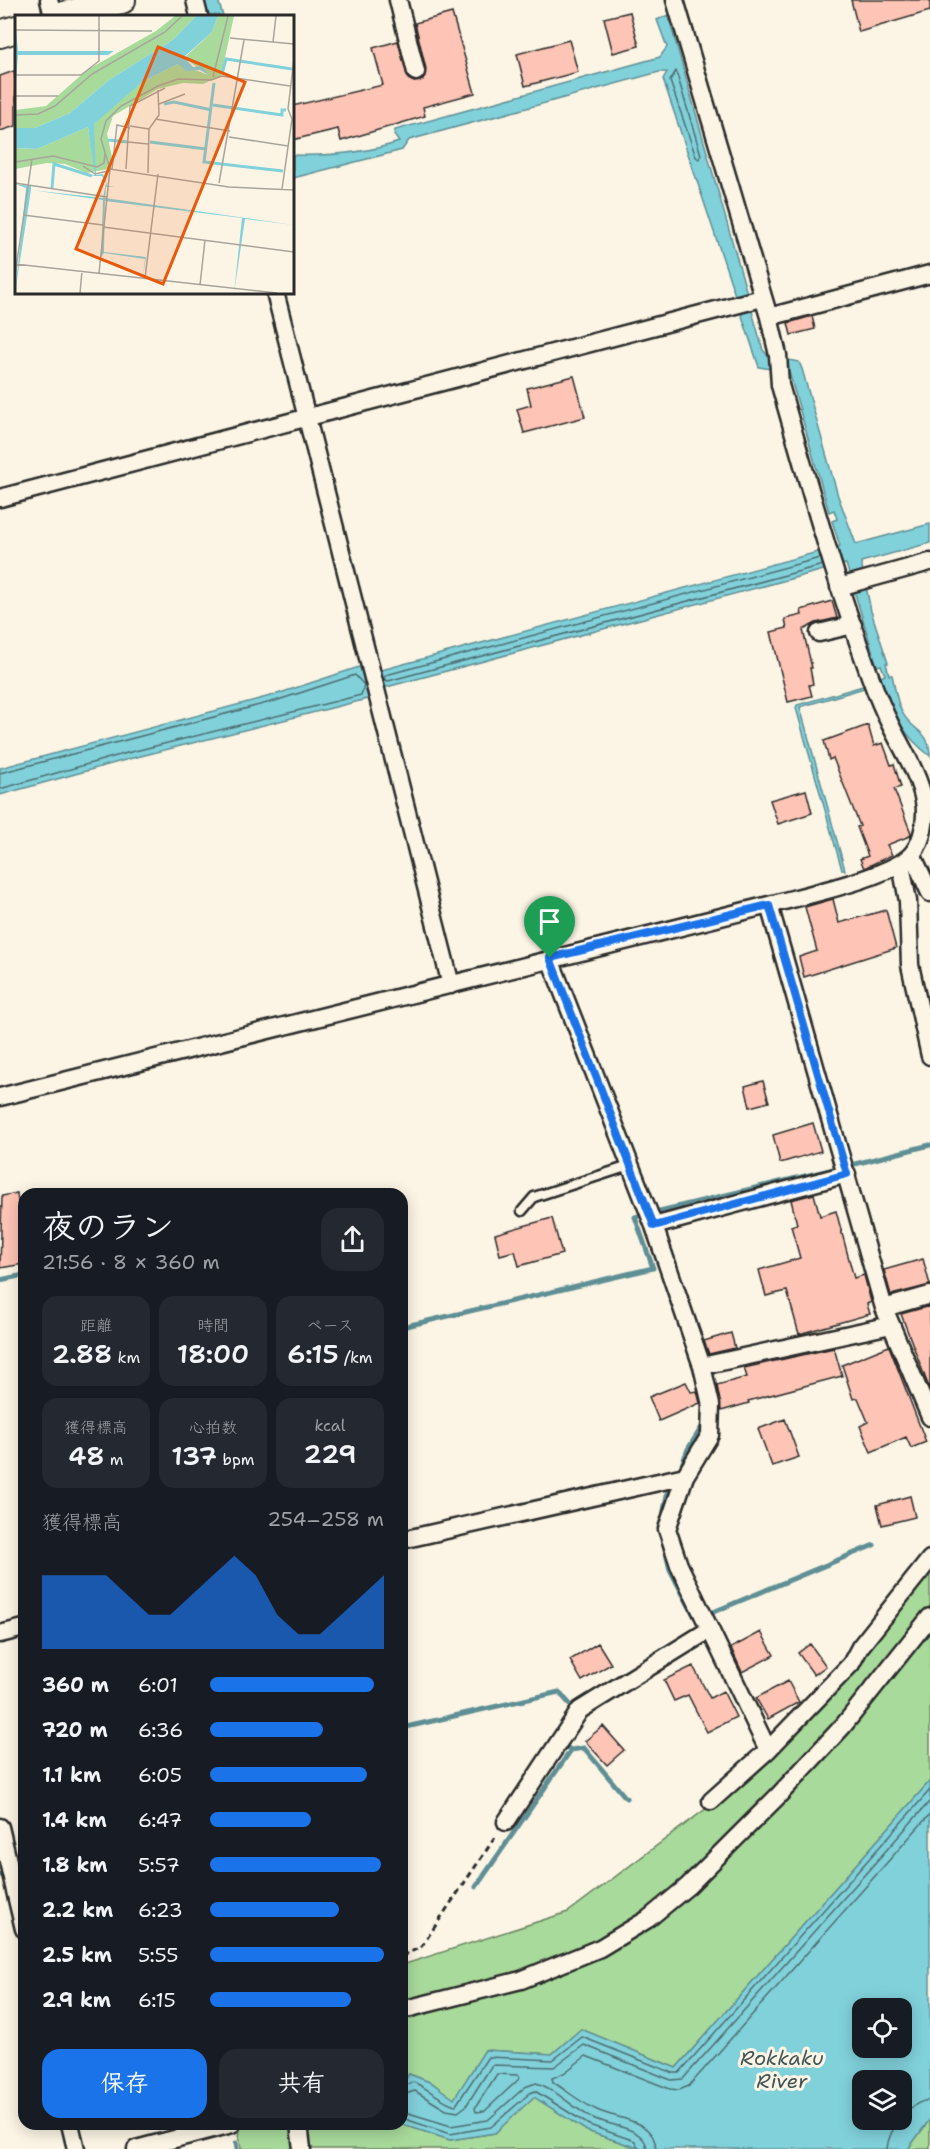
<!DOCTYPE html>
<html lang="ja">
<head>
<meta charset="utf-8">
<style>
  :root { --surface:#171b24; --page:#242831; --text:#f1f3f6; --muted:#9ea1a6; --accent:#1a73e8 }
  body { margin:0; font-family:"Shantell Sans","Klee One",sans-serif; background:var(--page); color:var(--text); height:100vh; display:flex; flex-direction:column; font-size:22px; white-space:nowrap }
  * { box-sizing:border-box; margin:0 }
  p { font-size:20px; color:var(--muted) }
  .icon { flex:none; width:33px; height:33px; fill:none; stroke:currentColor; stroke-width:2; stroke-linecap:round; stroke-linejoin:round }
  .map { position:relative; flex:1; overflow:hidden }
  .details { position:absolute; left:18px; top:1188px; width:390px; height:942px; display:flex; flex-direction:column; background:var(--surface); border-radius:18px; box-shadow:0 3px 15px #0003 }
  .details>* { flex:none }
  .fabs { position:absolute; left:852px; top:1998px; display:grid; gap:12px }
  .fabs a { display:grid; place-items:center; width:60px; height:60px; border-radius:12px; background:var(--surface); box-shadow:0 3px 15px #0003; font-size:30px }
  .pin { position:absolute; display:grid; place-items:center; width:51px; height:51px; color:#fff; margin:-62px -26px; border-radius:50% 50% 50% 0; rotate:-45deg; box-shadow:0 0 6px #0007 }
  .pin .icon { rotate:45deg }
  .round { display:grid; place-items:center; flex:none; width:63px; height:63px; border-radius:18px; background:var(--page) }
  .summary { display:flex; align-items:center; justify-content:space-between; height:102px; padding:0 24px }
  h1 { font-size:33px; font-weight:600; line-height:45px }
  .metrics { display:grid; grid-template-columns:repeat(3,1fr); gap:9px; height:102px; padding:6px 24px }
  .metrics div { display:grid; align-content:center; border-radius:15px; background:var(--page); text-align:center }
  .metrics b { font-size:26px; font-weight:600 }
  .metrics small { font-size:16px; font-weight:400 }
  .metrics p { font-size:16px }
  .chart { height:168px; padding:12px 24px }
  .chart p { display:flex; justify-content:space-between }
  .chart svg { width:100%; height:108px; margin-top:6px; fill:var(--accent); opacity:.7 }
  .button { display:flex; gap:12px; margin-top:auto; padding:12px 24px }
  .button a { flex:1; height:69px; border-radius:18px; background:var(--accent); color:#fff; font-size:24px; font-weight:600; line-height:69px; text-align:center }
  .button a+a { background:var(--page); color:var(--text) }
  ul { padding:0 24px; list-style:none; font-size:20px }
  li { display:grid; grid-template-columns:96px 72px 1fr; align-items:center; height:45px }
  li i { height:15px; border-radius:8px; background:var(--accent) }
  .map>svg:first-child { display:block }
  .green { fill:#a8da9b; stroke:#6a8263; stroke-width:1.5 }
  .water { fill:#81d1db; stroke:#5f8f95; stroke-width:1.5; fill-rule:evenodd }
  .lines { fill:none; stroke-linecap:round; stroke-linejoin:round }
  .shore { stroke:#4d6d71; stroke-width:1.5 }
  .stream { stroke:#5f8f95; stroke-width:5 }
  .building { fill:#fec4b5; stroke:#2b2b2b; stroke-width:1.5 }
  .lane-casing { stroke:#2b2b2b; stroke-width:13 }
  .street-casing { stroke:#2b2b2b; stroke-width:21 }
  .primary-casing { stroke:#2b2b2b; stroke-width:30 }
  .path { stroke:#2b2b2b; stroke-width:3; stroke-dasharray:6 4.5; stroke-linecap:butt }
  .lane { stroke:#fcf5e5; stroke-width:8 }
  .street { stroke:#fcf5e5; stroke-width:16 }
  .primary { stroke:#fcf5e5; stroke-width:26 }
  .route-casing { stroke:#fff; stroke-width:12 }
  .route { stroke:#1a73e8; stroke-width:8 }
  .labels { text-anchor:middle; stroke-width:6; stroke-linejoin:round; paint-order:stroke }
  .water-label { font-size:20px; font-style:italic; fill:#405457; stroke:#fcf5e5 }
  .inset-river { fill:none; stroke:#81d1db; stroke-width:3 }
  .inset-road { fill:none; stroke:#a8a49b; stroke-width:1.5 }
  .view { fill:#e8590c; fill-opacity:0.15; stroke:#e8590c; stroke-width:3 }
  .inset-edge { fill:none; stroke:#2b2b2b; stroke-width:3 }
</style>
</head>
<body>
<div class="map">
<svg width="930" height="2149" viewBox="0 0 930 2149">
  <rect width="100%" height="100%" fill="#fcf5e5"/>
  <filter id="ink" filterUnits="userSpaceOnUse"><feTurbulence type="fractalNoise" baseFrequency=".0167" numOctaves="2"/><feDisplacementMap in="SourceGraphic" scale="12" xChannelSelector="R" yChannelSelector="G"/><feConvolveMatrix kernelMatrix="1 2 1 2 8 2 1 2 1" color-interpolation-filters="sRGB"/></filter>
  <g filter="url(#ink)">
    <path class="green" d="M930 1569V1781L676 2068 581 2029 552 2054 485 2050 454 2100 432 2083 409 2074 402 2085V1965L568 1912 771 1760Z
      M534 2096 587 2131 641 2149H241L239 2136 241 2124H401L450 2140 495 2133Z
      M930 2119V2149H908Z"/>
    <path class="water" d="M204 0H218L223 16 207 14Z
      M668 15 763 350 768 356 799 362 802 369 838 496 856 544 930 524V543L861 562 871 611 888 663H886L889 675H892C895 687 896 701 902 712 913 733 930 729 930 756 901 733 896 718 881 683L800 707 845 870H842L796 708 797 705 880 681 879 678 885 675 881 665 877 666 846 564 383 688 371 698 129 759 0 795V768L274 695 362 666 378 671 840 546 832 521 837 519 834 510 829 512 789 372 759 367 663 79 667 72H659L409 140 402 150 293 178V155C327 156 366 153 399 142L394 135 395 130 660 57 667 47 657 20Z
      M930 1781V2119L908 2149H641L587 2131 534 2097 495 2133 450 2140 401 2124 402 2085 409 2074 432 2083 454 2099 485 2050 552 2054 581 2029 676 2068ZM902 2008V2048H862V2008ZM902 2080V2120H862V2080Z"/>
    <g class="lines">
      <path class="shore" d="M676 71 701 155 699 159 696 157 670 81Z
        M820 558 386 675 384 679 388 681 823 565
        M0 773 275 701 355 675 364 685 361 695 127 753 0 789
        M497 2074 518 2075 520 2078 485 2111 476 2112 475 2108Z
        M402 2087 413 2082C426 2087 446 2104 456 2105L488 2057 553 2060 582 2037 673 2073H679L930 1790
        M402 2095 415 2091 446 2110 458 2112 466 2106 492 2065 554 2067 584 2045 671 2080 683 2079 930 1801
        M402 2111 451 2126 488 2120 525 2087 536 2083C557 2089 573 2109 593 2118 609 2126 646 2127 647 2149
        M402 2118 450 2134 491 2127 530 2093 535 2091 589 2125 635 2141 639 2149
        M656 2149C655 2119 618 2120 597 2110 581 2103 567 2091 553 2082L552 2078 564 2073 586 2056 670 2089 679 2090 689 2086 930 1814
        M887 2149C888 2130 910 2101 930 2100"/>
      <path class="stream" d="M847 1166 930 1145
        M0 1280 24 1275
        M402 1327 653 1268 635 1217 838 1168
        M680 1470 688 1449 705 1422
        M661 1526 668 1490 672 1483
        M663 1541 670 1570 695 1617
        M706 1615 874 1545
        M402 1728 559 1692 575 1710
        M571 1750 584 1748 626 1798
        M0 1875 24 1869
        M476 1887 571 1750 560 1743
        M236 2143 237 2149"/>
    </g>
    <path class="building" d="M851 0H930V11L859 32Z
      M630 12 639 46 613 53 604 18Z
      M452 13 475 93 423 107 425 116 341 141 338 129 292 140V106L383 85 373 48 398 41 408 79 414 82 423 80 426 69 415 23Z
      M569 40 578 72 525 86 517 54Z
      M14 71 16 81V126L0 131V76Z
      M812 316 815 329 791 335 788 323Z
      M574 376 585 417 524 433 517 409 531 405 527 388Z
      M832 601 837 618 816 623 803 630 812 668H810L813 684 809 685 812 696 788 702 771 632 787 628 785 619 802 615 801 610Z
      M868 725 874 746 883 743 891 765 894 764 901 787 894 789 911 833 910 836 887 845 892 855 864 868 860 859 868 856 857 827 860 826 833 758 829 760 824 741Z
      M806 790 812 813 778 824 770 800Z
      M833 899 839 923 886 910 896 948 804 977 799 957 817 951 805 907Z
      M763 1081 769 1102 750 1107 745 1086Z
      M813 1123 821 1151 780 1163 773 1135Z
      M17 1193 18 1202 24 1201V1235L21 1236 24 1264 0 1268 2 1196Z
      M814 1194 820 1216 836 1211 854 1278 864 1275 871 1302 867 1304 870 1314 799 1334 787 1291 766 1296 759 1270 800 1258 791 1226 797 1224 791 1200Z
      M552 1218 562 1254 519 1266 515 1251 500 1255 495 1234Z
      M923 1259 930 1285 891 1295 884 1270Z
      M930 1306V1390L901 1314Z
      M731 1333 735 1348 709 1354 704 1341Z
      M889 1346 926 1442 911 1448 906 1437 871 1452 860 1426 868 1422 858 1398 853 1399 842 1365Z
      M834 1348 842 1376 748 1401 749 1403 721 1411 717 1385 747 1377 744 1368Z
      M686 1382 691 1392 697 1391 700 1403 659 1421 649 1397Z
      M785 1419 799 1457 772 1466 758 1429Z
      M910 1496 915 1517 882 1525 877 1505Z
      M761 1632 774 1655 742 1672 731 1648Z
      M598 1643 611 1664 582 1681 570 1660Z
      M810 1644 826 1666 814 1675 798 1653Z
      M693 1666 710 1698 723 1691 736 1717 707 1732 688 1695 674 1701 664 1680Z
      M788 1681 799 1702 768 1719 756 1698Z
      M603 1726 624 1750 607 1765 585 1741Z"/>
    <g class="lines">
      <g class="lane-casing">
        <path id="lane" d="M522 1211 534 1197 629 1166"/>
      </g>
      <g class="street-casing">
        <path id="street" d="M49 0 53 16
          M195 0 199 16
          M398 0 416 72
          M275 292 451 985
          M769 317 930 274
          M0 498 762 298
          M839 587 930 562
          M819 633 853 625
          M912 854 930 893
          M901 865 908 901 910 965 930 1056
          M769 905 884 1308 930 1417
          M550 959 654 1226 702 1366 711 1405 710 1435 685 1476 667 1529 679 1565 768 1750
          M0 1097 769 905C801 896 894 877 913 853 923 840 927 818 924 801 919 775 903 750 891 726 883 710 876 693 870 676 835 580 808 483 780 385L778 355 769 317 675 0
          M654 1226 847 1174
          M884 1308 930 1295
          M702 1366 891 1325
          M402 1540 685 1476
          M0 1634 24 1628
          M711 1801 768 1750 851 1664 860 1647 930 1559
          M506 1822 580 1710 709 1630
          M0 1827 24 1929
          M402 2010 521 1980 600 1948 648 1919 688 1886 778 1796 843 1726 930 1617
          M70 2124 76 2149
          M299 2124 302 2149
          M136 2149 232 2124"/>
      </g>
      <g class="primary-casing">
        <path id="primary" d="M60 16 122 0
          M0 34 16 29"/>
      </g>
      <path class="path" d="M402 1956 421 1947 496 1836"/>
      <use href="#lane" class="lane"/>
      <use href="#street" class="street"/>
      <use href="#primary" class="primary"/>
    </g>
  </g>
  <g class="lines" filter="url(#ink)">
    <g class="route-casing">
      <path id="route" d="M769 905 847 1174 654 1226 550 958Z"/>
    </g>
    <use href="#route" class="route"/>
  </g>
  <g class="labels">
    <g class="water-label">
      <text x="782" y="2065">Rokkaku<tspan x="782" dy="23">River</tspan></text>
    </g>
  </g>
  <g transform="translate(15 15)">
    <rect width="279" height="279" fill="#fcf5e5"/>
    <path d="M160 1H181L159 24 94 65 55 98 20 113H0V95L31 91 72 55 141 16ZM203 1H219L206 61 188 69 168 68 143 74 98 101 92 119 97 142 93 154 72 158 50 149 32 148 0 154V133L22 134 73 112 79 147V109L96 90 127 67 163 49 194 60 169 43 197 17Z" fill="#a8da9b"/>
    <path d="M0 1 3 36H99L93 40H3L0 80ZM181 1H203L197 17 169 42 178 52 187 51 194 60 185 55 171 56 163 49 127 67 79 109 81 160 88 159 91 167 92 171 100 172 102 155 100 172H91L90 183 279 210 230 204 219 278 227 203 90 186 89 237 131 242 128 262 130 244 89 238 86 242 88 185 16 175 0 278 11 173 0 169 16 171V175L88 183 91 168 87 161H75L80 160 73 112 22 134 0 133V113H20L55 98 94 65 159 24Z" fill="#81d1db"/>
    <path class="inset-river" d="M207 59 211 44 277 54M199 68 189 147 268 156M149 89 159 87 197 95M198 90 267 100V95H271M93 125 113 127M135 127 191 134M37 173 39 149 77 161"/>
    <path class="inset-road" d="M0 15 137 16M215 23 279 29M258 27 261 1M0 60H66L84 46V1M198 62 213 1M0 81H43M144 89 170 79M0 100 23 99 40 91 77 59 150 17 167 1M140 104 215 116M115 111 134 114M214 122 273 131M113 127 133 129M0 147 38 141 82 152 89 148 90 138M68 151 80 159 93 156M95 154 86 124 91 106 106 91 143 71 163 64 196 65 207 61 275 71M97 154 102 110 115 113M111 154 115 91 150 73M133 158 134 114 144 100 143 75M0 168 92 182M204 168 229 25M267 174 277 104 273 94 279 44M8 200 88 210M88 212 279 237M0 249 262 278M84 258 95 154 214 172 279 175M0 260 17 144M130 263 143 159M185 270 190 225M65 278 67 256"/>
    <path class="view" d="M143 32 230 67 148 269 61 234Z"/>
    <rect width="279" height="279" class="inset-edge"/>
  </g>
</svg>
<div class="fabs">
<a><svg class="icon" aria-label="locate" viewBox="0 0 24 24"><circle cx="12" cy="12" r="6"/><path d="M12 2v4M12 18v4M2 12h4M18 12h4"/></svg></a>
<a><svg class="icon" aria-label="layers" viewBox="0 0 24 24"><path d="M12 4l9 5-9 5-9-5zM3 14l9 5 9-5"/></svg></a>
</div>
<div class="pin" style="left:550px;top:958px;background:#1e9e55"><svg class="icon" aria-label="arrive" viewBox="0 0 24 24"><path d="M6 21V4h12l-3 4 3 4H6"/></svg></div>
<section class="details">
<div class="summary"><div><h1>夜のラン</h1><p>21:56 · 8 × 360 m</p></div><a class="round"><svg class="icon" aria-label="share" viewBox="0 0 24 24"><path d="M12 15V3M7 8l5-5 5 5M5 13v7h14v-7"/></svg></a></div>
<div class="metrics">
<div><p>距離</p><b>2.88<small> km</small></b></div>
<div><p>時間</p><b>18:00</b></div>
<div><p>ペース</p><b>6:15<small> /km</small></b></div>
</div>
<div class="metrics">
<div><p>獲得標高</p><b>48<small> m</small></b></div>
<div><p>心拍数</p><b>137<small> bpm</small></b></div>
<div><p>kcal</p><b>229</b></div>
</div>
<div class="chart"><p><span>獲得標高</span>254–258 m</p>
<svg viewBox="0 0 160 44" preserveAspectRatio="none"><path d="M0 44V14L10 14L20 14L30 14L40 22L50 30L60 30L70 22L80 14L90 6L100 14L110 30L120 38L130 38L140 30L150 22L160 14V44z"/></svg>
</div>
<ul>
<li><b>360 m</b>6:01<i style="width:94%"></i></li>
<li><b>720 m</b>6:36<i style="width:65%"></i></li>
<li><b>1.1 km</b>6:05<i style="width:90%"></i></li>
<li><b>1.4 km</b>6:47<i style="width:58%"></i></li>
<li><b>1.8 km</b>5:57<i style="width:98%"></i></li>
<li><b>2.2 km</b>6:23<i style="width:74%"></i></li>
<li><b>2.5 km</b>5:55<i style="width:100%"></i></li>
<li><b>2.9 km</b>6:15<i style="width:81%"></i></li>
</ul>
<div class="button"><a>保存</a><a>共有</a></div>
</section>
</div>
</body>
</html>
